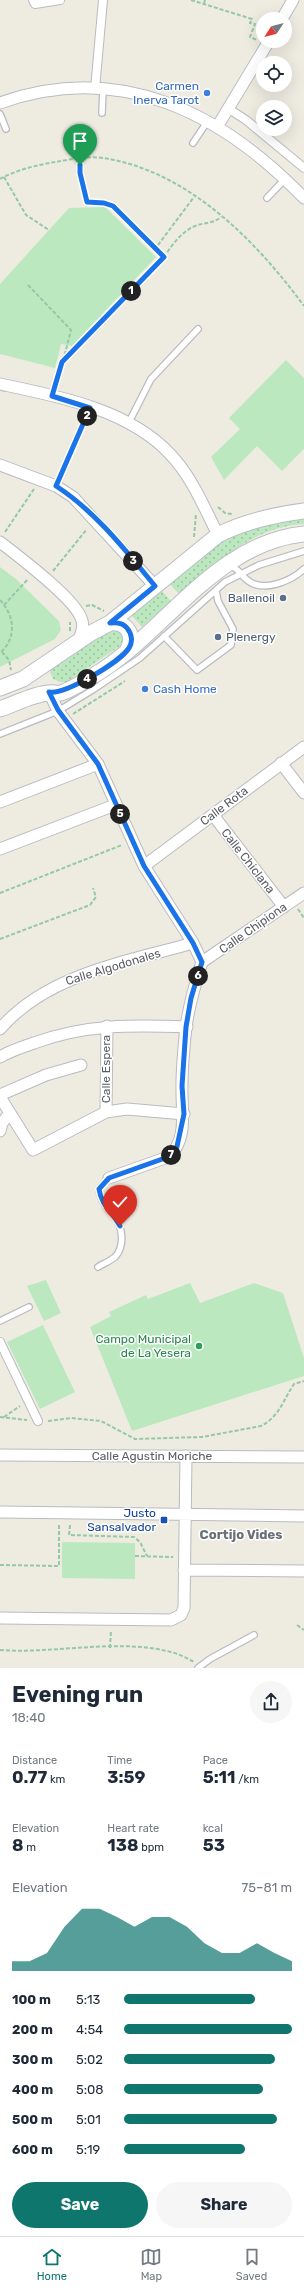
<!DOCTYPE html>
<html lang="en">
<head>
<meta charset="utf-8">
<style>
  :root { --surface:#fff; --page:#f6f6f7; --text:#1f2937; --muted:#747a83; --line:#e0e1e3; --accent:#0f766e }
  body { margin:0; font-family:Rubik,sans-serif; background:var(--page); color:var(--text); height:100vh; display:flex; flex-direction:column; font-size:15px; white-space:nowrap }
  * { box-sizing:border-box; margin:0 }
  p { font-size:13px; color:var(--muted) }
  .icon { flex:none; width:22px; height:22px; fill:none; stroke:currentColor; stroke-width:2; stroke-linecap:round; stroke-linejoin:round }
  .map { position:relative; height:1668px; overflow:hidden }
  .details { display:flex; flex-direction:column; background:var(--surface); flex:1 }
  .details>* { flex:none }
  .needle { width:26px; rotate:234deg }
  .fabs { position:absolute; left:256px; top:12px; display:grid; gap:8px }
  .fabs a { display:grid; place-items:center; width:36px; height:36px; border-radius:50%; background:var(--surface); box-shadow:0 4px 16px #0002; font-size:20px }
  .pin { position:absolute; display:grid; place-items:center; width:34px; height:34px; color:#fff; margin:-41px -17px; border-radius:50% 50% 50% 0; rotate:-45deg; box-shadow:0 0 4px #0007 }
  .pin .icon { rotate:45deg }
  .km { position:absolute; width:20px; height:20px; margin:-10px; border-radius:50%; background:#222; color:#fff; font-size:11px; line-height:20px; text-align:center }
  .round { display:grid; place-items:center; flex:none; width:42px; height:42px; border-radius:21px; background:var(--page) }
  .overview { display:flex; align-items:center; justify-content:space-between; height:68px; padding:0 12px }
  h1 { font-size:22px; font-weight:700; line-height:30px }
  .figures { display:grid; grid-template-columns:repeat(3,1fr); gap:6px; height:68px; padding:4px 12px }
  .figures div { display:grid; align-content:center }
  .figures b { font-size:17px; font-weight:700 }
  .figures small { font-size:11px; font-weight:400 }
  .figures p { font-size:11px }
  .chart { height:112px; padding:8px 12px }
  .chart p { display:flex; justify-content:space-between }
  .chart svg { width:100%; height:72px; margin-top:4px; fill:var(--accent); opacity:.7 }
  .cta { display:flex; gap:8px; margin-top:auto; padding:8px 12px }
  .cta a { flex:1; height:46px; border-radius:24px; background:var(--accent); color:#fff; font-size:16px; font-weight:700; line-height:46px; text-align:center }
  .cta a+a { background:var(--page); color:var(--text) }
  ul { padding:0 12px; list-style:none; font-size:13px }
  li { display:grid; grid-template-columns:64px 48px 1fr; align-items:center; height:30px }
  li i { height:10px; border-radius:5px; background:var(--accent) }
  .menu { display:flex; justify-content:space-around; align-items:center; height:56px; border-top:1px solid var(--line); background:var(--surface); font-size:11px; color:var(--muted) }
  .menu a { display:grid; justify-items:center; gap:2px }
  .menu .active { color:var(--accent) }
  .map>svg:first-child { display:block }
  .grass { fill:url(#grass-dots) }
  .park { fill:#bce8bf }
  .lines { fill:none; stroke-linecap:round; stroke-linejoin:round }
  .service-casing { stroke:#b9bbc1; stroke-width:8 }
  .pedestrian-casing { stroke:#b9bbc1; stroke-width:10 }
  .minor-casing { stroke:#b9bbc1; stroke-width:13 }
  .secondary-casing { stroke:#babdc4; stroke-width:17 }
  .path { stroke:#94c8a7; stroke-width:2; stroke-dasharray:4 2; stroke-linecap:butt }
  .service { stroke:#fff; stroke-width:5.5 }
  .pedestrian { stroke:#fff; stroke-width:8 }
  .minor { stroke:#fff; stroke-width:11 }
  .secondary { stroke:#fff; stroke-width:15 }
  .route-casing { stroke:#fff; stroke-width:8 }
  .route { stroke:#1a73e8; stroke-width:5 }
  .shop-dot { fill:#3f7fe0; stroke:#fff; stroke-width:1.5 }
  .service-dot { fill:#5c6f8a; stroke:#fff; stroke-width:1.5 }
  .leisure-dot { fill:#2e9e5b; stroke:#fff; stroke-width:1.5 }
  .transit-dot { fill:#1a4fb4; stroke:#fff; stroke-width:1.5 }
  .labels { text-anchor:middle; stroke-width:3; stroke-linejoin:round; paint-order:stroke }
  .shop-label { font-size:12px; fill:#366cbe; stroke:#fff; text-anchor:end }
  .service-label { font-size:12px; fill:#4e5e75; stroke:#fff; text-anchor:end }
  .street-label { font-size:12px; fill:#5a5d63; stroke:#fff }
  .leisure-label { font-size:12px; fill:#27864d; stroke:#fff; text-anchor:end }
  .transit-label { font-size:12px; fill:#164399; stroke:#fff; text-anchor:end }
  .neighbourhood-label { font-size:13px; font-weight:bold; fill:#6b6f76; stroke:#fff }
</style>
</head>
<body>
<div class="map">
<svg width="304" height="1668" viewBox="0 0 304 1668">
  <defs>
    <pattern id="grass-dots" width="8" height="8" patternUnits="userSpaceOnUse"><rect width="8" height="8" fill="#bce8bf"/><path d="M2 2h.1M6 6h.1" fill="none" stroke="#9cbf9f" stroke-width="1.8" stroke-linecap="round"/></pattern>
  </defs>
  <rect width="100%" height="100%" fill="#eeece1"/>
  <path class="grass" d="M304 518V524C252 527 217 563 179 594L168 582 230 535 259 525Z
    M161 590 171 601 142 627 131 615Z
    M108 630H119C123 636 125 640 120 646L67 682H60L53 679 50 672 51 669Z"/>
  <path class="park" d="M105 207 156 257 72 346 61 344 55 368 0 354V284L69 208Z
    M286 360 304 378V449L282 471 257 446 224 480 211 457 240 429 229 418Z
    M0 567 16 579 59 621 61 630 55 639 0 667Z
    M46 1280 61 1313 44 1321 27 1286Z
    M190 1283 200 1303 254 1283 283 1293 304 1358V1376L132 1431 90 1327 111 1316 109 1312 146 1295 148 1299Z
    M43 1325 75 1392 40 1409 7 1342Z
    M62 1542 135 1543V1579L62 1578Z"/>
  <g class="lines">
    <g class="service-casing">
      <path id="service" d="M102 113 103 89
        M0 114 6 129
        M193 143 207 122
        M267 198 285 179
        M128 424 151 379 198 329
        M230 566C237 567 241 575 246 579 262 594 291 581 304 569
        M164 636 197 670 231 645 233 629 218 601 216 591
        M0 734 58 711 94 689 140 658 225 582 259 565 304 551
        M98 1267C103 1264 110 1261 115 1257 125 1246 123 1227 114 1216 107 1206 100 1202 99 1189L109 1178
        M0 1321 29 1307
        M198 1668 210 1659 254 1635"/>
    </g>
    <g class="pedestrian-casing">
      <path id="pedestrian" d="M33 0 35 4 60 0
        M95 89 103 0
        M229 109 246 120 304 168
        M0 1342 38 1421"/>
    </g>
    <g class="minor-casing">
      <path id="minor" d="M282 19 293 0
        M0 103C119 60 222 113 304 198
        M217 127 269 41
        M0 384C57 396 128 409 170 454 192 477 204 507 218 535
        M0 465 56 486 73 497 155 586
        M0 542C18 556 74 598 81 618 85 626 81 634 78 642
        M49 692 58 711 98 764 144 866 193 943 202 962C195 984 189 1005 186 1027 184 1046 182 1066 182 1085 181 1109 189 1140 168 1157L109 1178
        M281 763 304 793
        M0 802 98 764
        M213 815 284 907
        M0 849 115 805
        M144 866 304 747
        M202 962 304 893
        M0 1029C47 974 127 962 193 943
        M0 1057C10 1051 22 1047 34 1043 85 1024 133 1025 187 1027
        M0 1095 46 1075 81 1065
        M0 1097 33 1150 106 1112 127 1109 184 1114
        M106 1112 107 1026
        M0 1131 2 1123 10 1113
        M0 1455 304 1457
        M0 1512 304 1516
        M184 1570 304 1571
        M0 1618 171 1620 181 1615 184 1608 186 1456"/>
    </g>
    <g class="secondary-casing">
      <path id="secondary" d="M110 623C127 621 136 636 127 651
        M0 688 23 679 91 633 110 623 218 535C245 521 274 515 304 511
        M0 709C15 704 33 694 49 693 53 692 56 694 61 693 75 688 88 679 101 671 169 627 217 543 304 534"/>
    </g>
    <path class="path" d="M191 0 252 19 250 23 255 24 250 37 257 40
      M204 4 205 0
      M79 158 80 173 87 202 104 203 113 206 155 249
      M4 177 26 215 49 230
      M0 179C16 170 37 165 55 162 72 159 92 155 109 159 191 174 257 242 304 306
      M87 202 88 207
      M164 257C172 245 181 232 195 226 205 222 213 224 221 217
      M28 285 71 330 63 361
      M55 384 63 362 164 257 155 249 194 197
      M61 476 86 417
      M218 507 225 513 232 514
      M5 532 34 489
      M194 537 196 514
      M53 571 87 529
      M0 600C15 616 17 638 0 653
      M4 605 28 579
      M86 606 92 605 104 611
      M70 631V622
      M2 652 9 660 11 670
      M73 714 125 681
      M0 893 122 845
      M298 909 304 918
      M0 939 90 905 96 897 93 888
      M0 1417 27 1420
      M4 1417 20 1406
      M48 1421 71 1418 101 1421 135 1439 202 1437 261 1426C280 1416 283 1400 294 1384L304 1381
      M70 1525 69 1535 134 1537 140 1542 147 1556
      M135 1556 173 1557
      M0 1565 59 1566V1524
      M297 1625 304 1630
      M110 1648 111 1630
      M0 1650C55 1654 118 1638 171 1652 179 1654 187 1658 194 1662"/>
    <use href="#service" class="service"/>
    <use href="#pedestrian" class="pedestrian"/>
    <use href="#minor" class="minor"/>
    <use href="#secondary" class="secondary"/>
  </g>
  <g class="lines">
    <g class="route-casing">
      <path id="route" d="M80 165V173L87 202 104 203 113 206 164 257 62 362 52 396 90 408 56 486C95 511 126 551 155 586L110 623C117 622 123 623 127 628 132 634 133 642 129 648 120 662 65 695 49 692L58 710 98 764 144 866 193 943 202 962 191 998 186 1027 182 1086 184 1114 176 1151 168 1157 109 1178 99 1189C101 1205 113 1212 120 1226"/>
    </g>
    <use href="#route" class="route"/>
  </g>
  <g class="shop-dot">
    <circle cx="207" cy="93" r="4"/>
    <circle cx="145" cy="689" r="4"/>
  </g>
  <g class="service-dot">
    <circle cx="283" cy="598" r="4"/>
    <circle cx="218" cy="637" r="4"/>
  </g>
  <circle class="leisure-dot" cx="199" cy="1346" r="4"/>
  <rect class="transit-dot" x="160" y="1516" width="8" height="8" rx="2"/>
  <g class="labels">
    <g class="shop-label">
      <text x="199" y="90">Carmen<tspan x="199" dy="14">Inerva Tarot</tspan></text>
      <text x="153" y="693" text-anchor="start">Cash Home</text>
    </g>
    <g class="service-label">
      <text x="275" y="602">Ballenoil</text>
      <text x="226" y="641" text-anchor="start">Plenergy</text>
    </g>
    <g class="street-label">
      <text transform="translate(224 806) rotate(-37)" y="4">Calle Rota</text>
      <text transform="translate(248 861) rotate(52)" y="4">Calle Chiclana</text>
      <text transform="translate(253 928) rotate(-35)" y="4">Calle Chipiona</text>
      <text transform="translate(113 967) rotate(-17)" y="4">Calle Algodonales</text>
      <text transform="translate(106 1069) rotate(-90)" y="4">Calle Espera</text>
      <text x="152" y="1460">Calle Agustin Moriche</text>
    </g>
    <g class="leisure-label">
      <text x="191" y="1343">Campo Municipal<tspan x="191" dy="14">de La Yesera</tspan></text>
    </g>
    <g class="transit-label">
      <text x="156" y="1517">Justo<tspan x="156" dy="14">Sansalvador</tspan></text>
    </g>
    <g class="neighbourhood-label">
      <text x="241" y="1539">Cortijo Vides</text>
    </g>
  </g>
</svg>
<div class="fabs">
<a><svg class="needle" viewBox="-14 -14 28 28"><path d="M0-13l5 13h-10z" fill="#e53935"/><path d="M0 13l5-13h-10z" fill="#747a83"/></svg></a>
<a><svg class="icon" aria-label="locate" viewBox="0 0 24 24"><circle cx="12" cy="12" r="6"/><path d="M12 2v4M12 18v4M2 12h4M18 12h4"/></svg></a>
<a><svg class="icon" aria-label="layers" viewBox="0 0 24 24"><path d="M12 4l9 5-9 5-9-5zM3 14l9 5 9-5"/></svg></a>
</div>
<div class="pin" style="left:80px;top:165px;background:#1e9e55"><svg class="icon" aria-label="arrive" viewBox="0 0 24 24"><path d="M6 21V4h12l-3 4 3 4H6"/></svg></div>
<div class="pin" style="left:120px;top:1226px;background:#d93025"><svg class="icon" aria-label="check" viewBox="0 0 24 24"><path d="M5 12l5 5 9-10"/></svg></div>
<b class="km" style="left:131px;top:291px">1</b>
<b class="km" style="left:87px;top:416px">2</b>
<b class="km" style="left:133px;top:561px">3</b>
<b class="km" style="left:87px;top:679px">4</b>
<b class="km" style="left:120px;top:814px">5</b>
<b class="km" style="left:198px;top:976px">6</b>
<b class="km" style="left:171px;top:1155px">7</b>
</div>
<section class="details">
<div class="overview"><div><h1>Evening run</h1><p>18:40</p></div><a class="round"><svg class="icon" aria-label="share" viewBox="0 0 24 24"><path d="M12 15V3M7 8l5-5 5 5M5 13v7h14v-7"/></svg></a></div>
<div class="figures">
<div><p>Distance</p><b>0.77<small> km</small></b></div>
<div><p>Time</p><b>3:59</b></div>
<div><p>Pace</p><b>5:11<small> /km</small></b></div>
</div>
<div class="figures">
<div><p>Elevation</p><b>8<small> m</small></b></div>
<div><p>Heart rate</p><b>138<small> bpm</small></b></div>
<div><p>kcal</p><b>53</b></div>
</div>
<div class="chart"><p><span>Elevation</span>75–81 m</p>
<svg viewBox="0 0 160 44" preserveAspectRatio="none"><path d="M0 44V38L10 38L20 33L30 17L40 6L50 6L60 11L70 17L80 11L90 11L100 17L110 27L120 33L130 33L140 27L150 33L160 38V44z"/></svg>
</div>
<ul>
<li><b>100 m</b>5:13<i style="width:78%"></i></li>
<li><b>200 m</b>4:54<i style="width:100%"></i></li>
<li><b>300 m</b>5:02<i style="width:90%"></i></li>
<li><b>400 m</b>5:08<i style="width:83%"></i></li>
<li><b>500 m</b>5:01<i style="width:91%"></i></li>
<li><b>600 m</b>5:19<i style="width:72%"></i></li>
</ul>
<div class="cta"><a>Save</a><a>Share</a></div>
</section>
<nav class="menu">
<a class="active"><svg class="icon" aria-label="home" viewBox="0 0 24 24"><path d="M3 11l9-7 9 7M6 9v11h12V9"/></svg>Home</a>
<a><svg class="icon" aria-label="map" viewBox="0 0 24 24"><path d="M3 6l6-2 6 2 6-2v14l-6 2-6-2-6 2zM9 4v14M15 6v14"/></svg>Map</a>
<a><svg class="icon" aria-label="saved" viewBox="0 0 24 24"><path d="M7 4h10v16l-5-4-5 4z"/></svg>Saved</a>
</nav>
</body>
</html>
